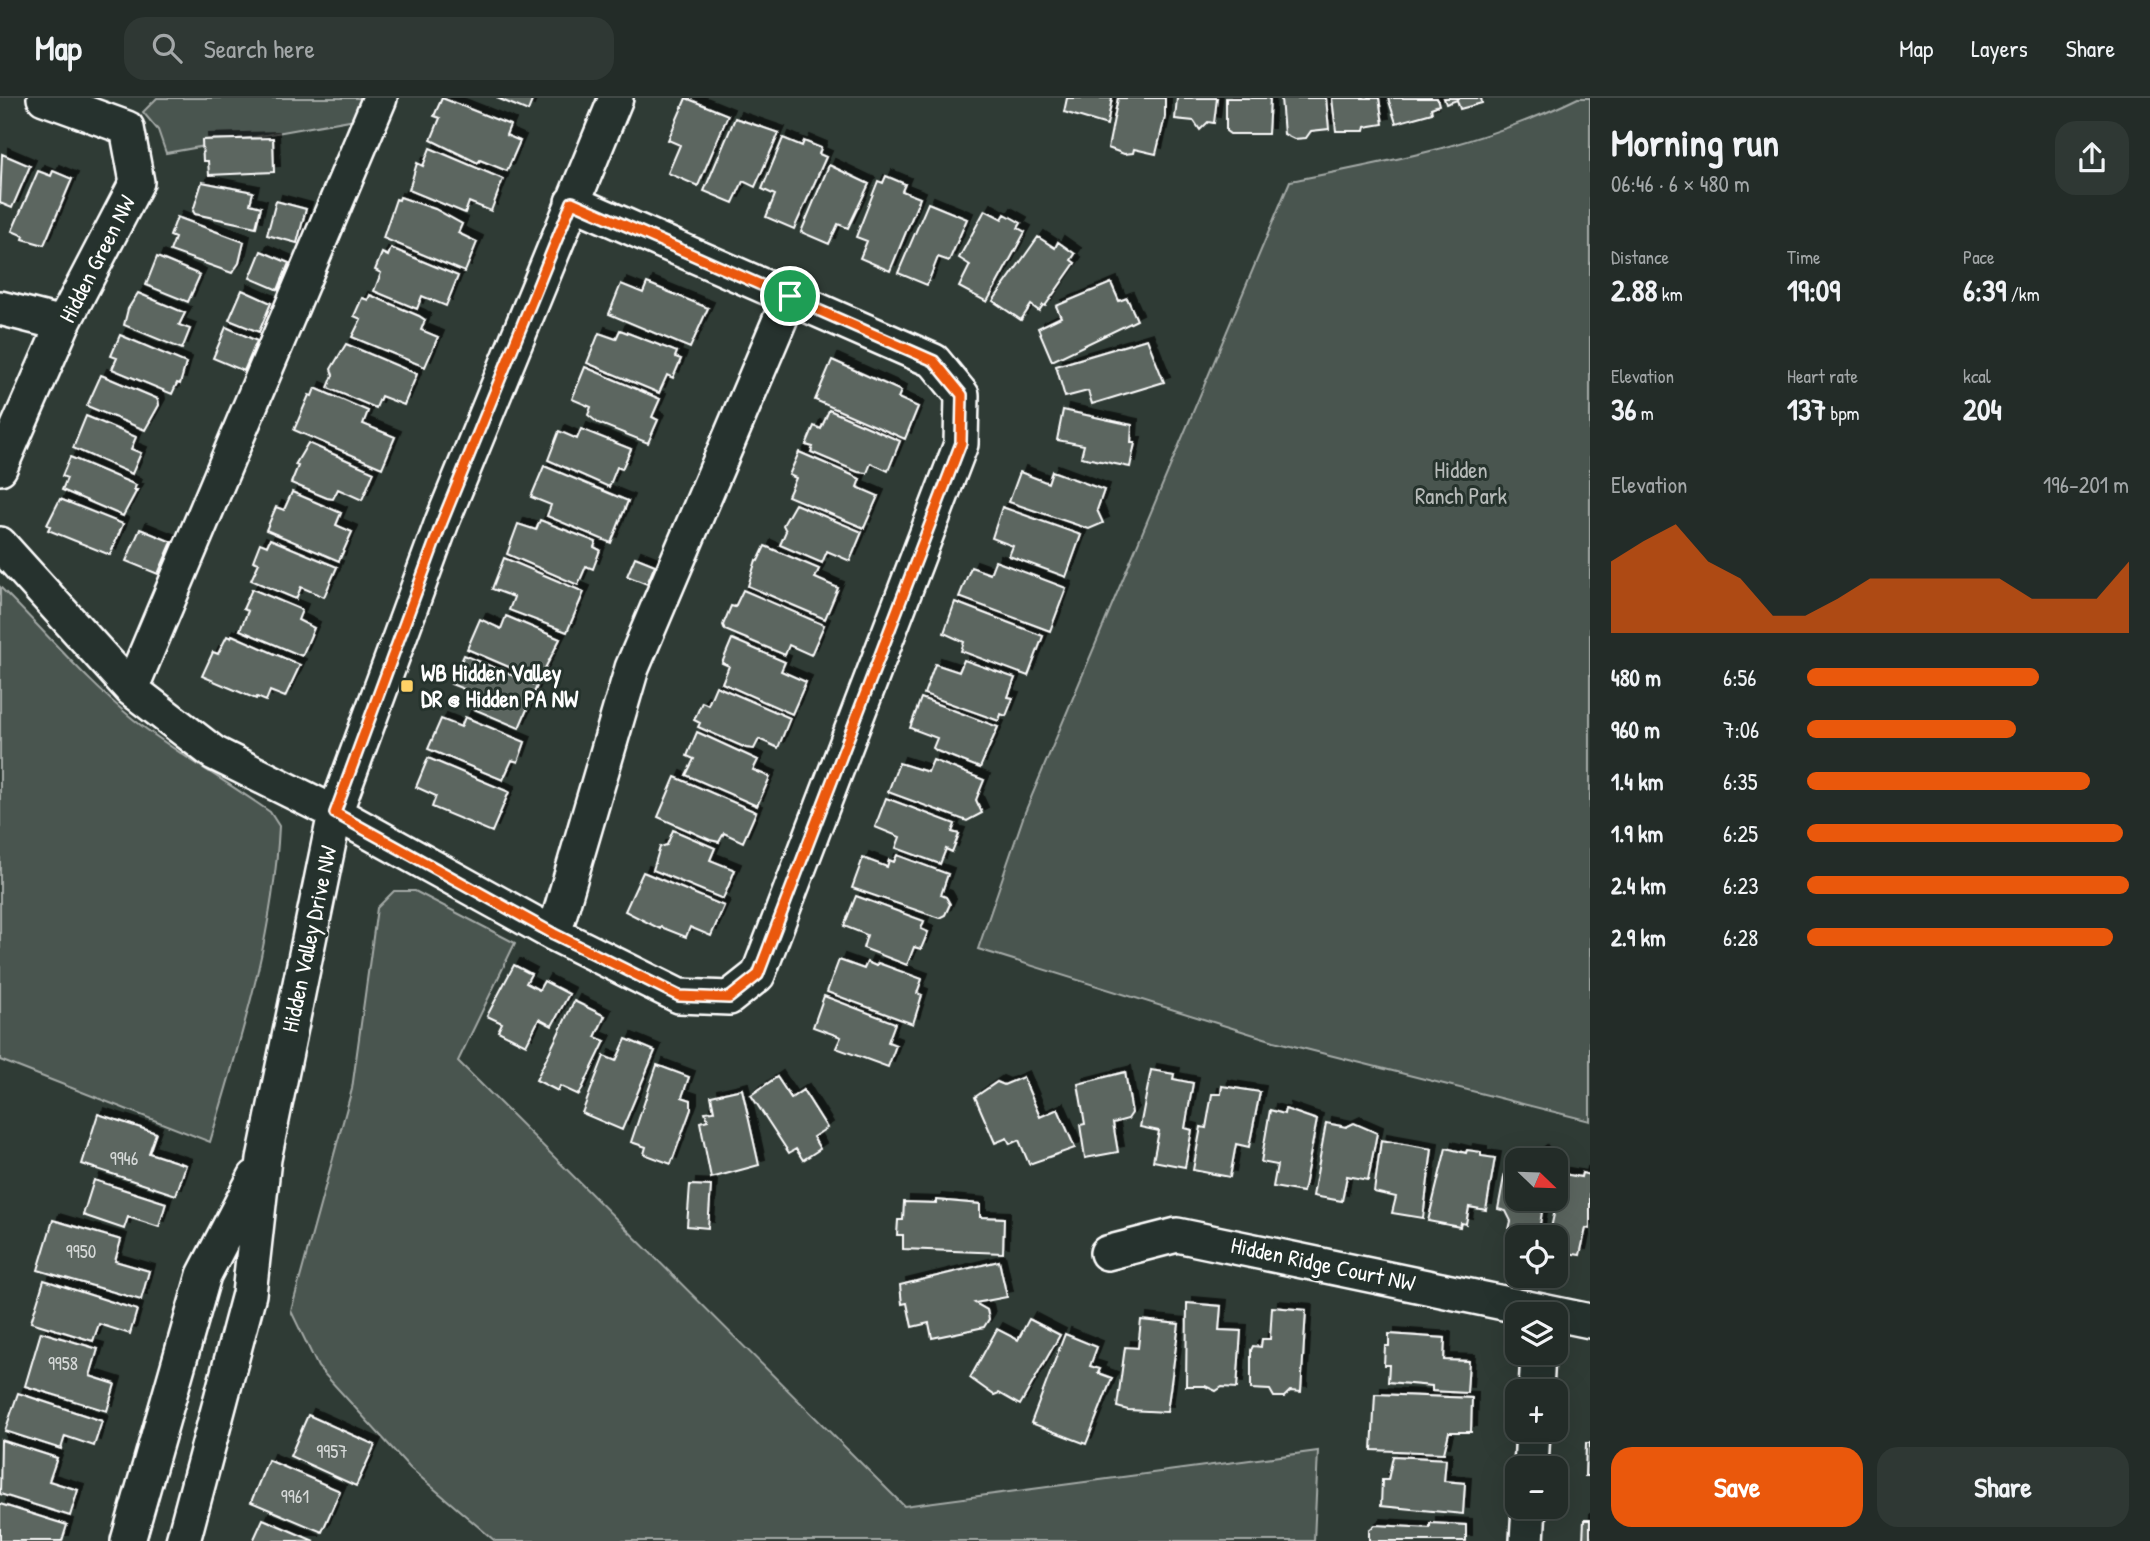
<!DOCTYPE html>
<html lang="en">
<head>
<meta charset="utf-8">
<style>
  :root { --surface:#232c28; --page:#2f3834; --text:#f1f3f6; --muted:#a3a7a8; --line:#404845; --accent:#ea580c }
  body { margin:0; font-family:"Patrick Hand",sans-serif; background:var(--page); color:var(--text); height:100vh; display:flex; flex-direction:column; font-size:26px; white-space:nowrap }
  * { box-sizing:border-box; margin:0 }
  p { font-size:23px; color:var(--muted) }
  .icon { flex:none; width:38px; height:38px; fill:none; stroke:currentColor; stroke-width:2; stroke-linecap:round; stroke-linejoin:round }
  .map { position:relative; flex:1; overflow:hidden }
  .side { display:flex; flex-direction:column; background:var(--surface); width:560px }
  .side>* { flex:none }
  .needle { width:46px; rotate:113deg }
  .fabs { position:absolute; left:1505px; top:1050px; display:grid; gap:14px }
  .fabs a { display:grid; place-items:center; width:63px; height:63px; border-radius:14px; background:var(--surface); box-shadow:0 7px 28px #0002,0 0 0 2px var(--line); font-size:35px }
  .pin { position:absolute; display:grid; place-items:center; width:60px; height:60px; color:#fff; margin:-30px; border:4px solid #fff; border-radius:50%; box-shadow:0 2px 7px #0007 }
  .round { display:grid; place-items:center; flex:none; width:74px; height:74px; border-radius:21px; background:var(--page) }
  .head { display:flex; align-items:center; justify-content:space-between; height:119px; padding:0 21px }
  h1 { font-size:38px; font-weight:700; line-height:52px }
  .metrics { display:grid; grid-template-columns:repeat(3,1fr); gap:10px; height:119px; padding:7px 21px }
  .metrics div { display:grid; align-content:center }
  .metrics b { font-size:30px; font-weight:700 }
  .metrics small { font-size:19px; font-weight:400 }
  .metrics p { font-size:19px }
  .chart { height:196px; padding:14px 21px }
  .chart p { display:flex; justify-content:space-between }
  .chart svg { width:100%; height:126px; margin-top:7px; fill:var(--accent); opacity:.7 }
  .primary-button { display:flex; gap:14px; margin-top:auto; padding:14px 21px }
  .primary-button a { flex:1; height:80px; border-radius:21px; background:var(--accent); color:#fff; font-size:28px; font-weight:700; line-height:80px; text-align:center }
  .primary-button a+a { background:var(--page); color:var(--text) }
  ul { padding:0 21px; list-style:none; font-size:23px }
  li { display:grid; grid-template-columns:112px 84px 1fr; align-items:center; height:52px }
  li i { height:18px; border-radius:9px; background:var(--accent) }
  header { display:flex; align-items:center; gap:42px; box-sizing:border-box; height:98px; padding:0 35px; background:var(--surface); border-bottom:2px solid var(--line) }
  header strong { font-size:33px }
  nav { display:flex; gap:38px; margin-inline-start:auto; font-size:24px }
  .search { width:490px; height:63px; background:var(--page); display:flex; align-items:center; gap:18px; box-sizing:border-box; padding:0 24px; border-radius:21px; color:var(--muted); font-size:26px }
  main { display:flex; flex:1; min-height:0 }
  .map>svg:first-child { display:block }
  .green { fill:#4a544f; stroke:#a4aaa7; stroke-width:2 }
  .building { fill:#5b6661; stroke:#fff; stroke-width:2; filter:url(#shadow) }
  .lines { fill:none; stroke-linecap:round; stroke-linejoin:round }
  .minor-casing { stroke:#fff; stroke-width:38 }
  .minor { stroke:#26332d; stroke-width:33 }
  .route-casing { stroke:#fff; stroke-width:14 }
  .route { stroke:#ea580c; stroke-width:9 }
  .poi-dot { fill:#ffd166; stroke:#26332d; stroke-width:2.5 }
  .labels { text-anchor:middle; stroke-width:6; stroke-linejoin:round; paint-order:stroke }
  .number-label { font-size:19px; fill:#d6d9d8 }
  .street-label { font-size:23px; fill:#fff; stroke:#26332d }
  .park-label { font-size:23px; fill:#b7bbb9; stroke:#26332d }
  .poi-label { font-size:23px; font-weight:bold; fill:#fff; stroke:#26332d; text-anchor:start }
</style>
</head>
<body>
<header>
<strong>Map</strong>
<div class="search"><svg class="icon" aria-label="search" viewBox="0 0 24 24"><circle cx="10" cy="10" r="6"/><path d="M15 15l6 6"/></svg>Search here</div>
<nav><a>Map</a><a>Layers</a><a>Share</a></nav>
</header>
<main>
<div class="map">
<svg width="1590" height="1443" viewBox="0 0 1590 1443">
  <defs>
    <filter id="shadow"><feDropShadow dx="6" dy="-6" stdDeviation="0" flood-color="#0009"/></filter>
  </defs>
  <rect width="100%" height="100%" fill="#2f3b35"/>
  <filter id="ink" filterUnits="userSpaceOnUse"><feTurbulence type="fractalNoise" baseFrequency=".0143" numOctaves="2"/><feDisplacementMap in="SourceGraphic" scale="14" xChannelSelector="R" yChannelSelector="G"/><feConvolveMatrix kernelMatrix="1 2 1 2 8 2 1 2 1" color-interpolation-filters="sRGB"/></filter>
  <g filter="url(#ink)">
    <path class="green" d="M157 0H365L355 21 166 55 158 32 143 14Z
      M1578 0H1590V1023L1274 943 978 851 1025 714 1290 83C1392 63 1484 46 1578 0Z
      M0 489C45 533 84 581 133 621 177 656 225 682 270 714L279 728C274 837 241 940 210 1044L0 962Z
      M394 793H415L515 845 458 963 904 1408 1318 1353 1314 1443H495L410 1370 318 1269 291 1213 352 991 377 810Z"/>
    <path class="building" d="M442 0 510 27 506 37 520 43 507 73 480 62 478 65 431 42 440 20 434 18Z
      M497 0H533L528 13Z
      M686 0 728 17 698 88 668 75 680 47 668 42Z
      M1067 0H1112L1107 27 1064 14Z
      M1118 0H1165V19L1156 56 1134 51 1133 55 1124 56 1108 50Z
      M1177 0H1217L1214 25 1208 24 1200 32 1194 23 1175 21Z
      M1226 0H1270L1268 36H1230L1226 33Z
      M1281 0H1326L1329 31 1311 33 1306 40 1294 41 1284 36Z
      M1332 0H1379L1383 26 1365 29 1364 33H1336Z
      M1388 0H1437L1439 7 1431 10 1432 15 1396 25Z
      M1444 0H1481L1482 5 1460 11 1457 2 1446 6Z
      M735 20 779 35 755 89 743 83 733 105 704 93Z
      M273 40 274 74 209 77 208 63H203L202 42Z
      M783 40 802 48 804 43 821 50 819 56 826 59 794 131 766 119 775 97 762 91Z
      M430 50 503 81 491 113 469 104 465 115 409 92 417 65 423 68Z
      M2 56 30 68 12 110 0 105Z
      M829 67 869 86 848 130 838 126 829 146 801 134Z
      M38 73 51 78 53 73 72 81 44 147 23 141 24 138 12 133Z
      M886 78 905 86 902 93 920 100 890 173 860 160 867 143 856 139 878 83 883 85Z
      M202 84 253 94 250 106 261 109 256 129 195 116 193 113Z
      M400 99 435 111 462 126 458 135 477 144 465 174 383 140 396 101 399 102Z
      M276 103 306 111 297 145 267 137Z
      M928 105 967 121 949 163 938 159 927 187 898 175Z
      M985 112 1002 121 1005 116 1021 125 1018 130 1025 134 987 204 959 189 970 167 959 160Z
      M177 119 244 144 239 165 232 175 170 153 175 140 170 138Z
      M1038 139 1055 150 1058 144 1075 156 1071 162 1075 165 1045 208 1043 207 1039 213 1031 207 1021 222 993 203Z
      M391 150 458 178 446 208 422 198 417 211 374 193 381 175 375 172 382 155 388 158Z
      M261 153 289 165 278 192 250 180Z
      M157 159 200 177 188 204 146 187Z
      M647 185 708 210 690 250 609 216 621 186 643 195Z
      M1111 185 1119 203 1127 200 1137 222 1052 263 1038 230 1061 219 1056 208Z
      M242 192 271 205 259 234 229 222Z
      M138 195 185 215 179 227 190 231 182 251 124 227 128 211Z
      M370 197 419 218 425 222 421 232 438 239 425 269 352 239 361 221 354 218 362 200 368 202Z
      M226 229 257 243 244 273 213 260Z
      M620 232 677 254 675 259 681 261 673 280 667 277 659 295 587 265 599 235 616 241Z
      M120 237 186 265 180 286 177 285 172 296 112 271 117 260 111 258Z
      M1147 241 1164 284 1092 306 1088 293 1065 299 1056 268Z
      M346 246 417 276 404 307 381 298 376 310 328 290 333 277 331 271Z
      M832 262 901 293 898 300 918 309 905 341 815 302Z
      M585 269 660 301 652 319 658 322 648 345 598 325 588 317 591 309 572 301Z
      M101 277 158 301 159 307 145 332 87 308Z
      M315 290 368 313 363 326 395 339 382 370 294 332 309 297 312 298Z
      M829 312 900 343 888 373 871 365 867 375 858 374 811 354 813 349 806 347 814 328 821 331Z
      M1063 312 1132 327 1131 345H1135L1130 369 1081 359 1084 347 1057 342Z
      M86 318 136 339 131 351 141 355 132 376 73 350Z
      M581 331 631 351 622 371 617 369 609 389 548 362 559 333 577 341Z
      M308 345 374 374 362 402 338 391 333 401 327 400 291 385 298 368 295 367Z
      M799 354 852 377 860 381 857 389 878 398 864 430 788 398 796 380 789 377Z
      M70 359 136 387 134 392H137L123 418 62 392 67 380 62 378Z
      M544 368 628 403 611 445 547 418 551 407 531 399Z
      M1052 373 1104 392 1097 412 1103 425 1089 431 1009 404 1020 374 1048 385Z
      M292 394 341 415 336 427 352 434 339 463 266 432 276 409 284 412Z
      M60 401 123 426 110 457 48 432 50 428 47 427Z
      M795 406 862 434 850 463 827 453 822 465 780 447 786 433 783 427Z
      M1002 409 1081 437 1066 479 1009 458 1013 448 992 440Z
      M540 422 596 444 594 449 600 452 593 471 586 468 578 487 507 456 518 426 536 432Z
      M140 431 172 444 158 476 126 463Z
      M270 441 337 469 324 499 301 489 296 501 251 482 259 465 253 463 260 445 267 448Z
      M765 448 819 471 815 480 838 490 825 521 748 488 756 462 758 463Z
      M635 459 655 467 647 486 627 478Z
      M504 460 584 494 567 534 509 512 514 499 492 491Z
      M995 463 1066 490 1050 533 959 499 971 469 990 476Z
      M252 491 302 512 298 522 314 530 302 558 240 532 248 513 243 511Z
      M743 492 824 527 811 557 789 547 785 557 725 532 723 527 731 508 735 509Z
      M955 504 1043 538 1028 578 961 553 964 544 944 535Z
      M506 518 560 541 539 582 467 551 480 521 501 531Z
      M232 537 300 567 285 599 270 593 266 603 257 599 256 601 202 578 213 554 218 556 227 538 231 540Z
      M732 541 785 564 781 573 806 584 792 616 722 585 729 568 722 565Z
      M464 557 537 588 519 630 469 609 474 595 451 586Z
      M964 562 1015 580 1008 599 1013 600 1006 618 1001 616 999 623 924 596 935 566 959 574Z
      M716 588 790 620 778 650 759 641 754 651 746 650 698 629 700 625 694 622 702 604 708 607Z
      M921 600 998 629 980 670 937 653 933 650 937 640 910 630Z
      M465 619 525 644 518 664 512 662 503 682 428 651 441 621 461 629Z
      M697 634 758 662 753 672 770 679 757 708 686 677 694 661 687 658Z
      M428 660 509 694 492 734 432 709 436 698 416 689Z
      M933 662 984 682 976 702 982 715 967 723 888 694 899 665 928 674Z
      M675 679 756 714 743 744 724 735 719 744 710 742 658 719Z
      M886 700 955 726 952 734 959 736 952 754 946 751 940 766 896 750 900 739 875 729Z
      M673 732 715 750 710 762 735 772 723 801 653 772 660 749 667 747Z
      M897 757 948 776 941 797 946 799 950 806 945 817 939 820 852 790 863 760 887 769 889 762 894 764Z
      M643 774 724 808 711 838 690 829 686 839 661 829 660 831 625 813Z
      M856 798 924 823 921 831 928 834 921 851 914 849 907 867 863 850 867 837 844 828Z
      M839 862 864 871 867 864 876 868 878 865 922 881 917 895 922 897 913 926 827 894Z
      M514 867 531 876 526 885 539 892 544 883 569 896 552 928 539 921 526 947 498 933 502 925 487 918Z
      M824 898 895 925 888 944 896 947 888 969 836 950 841 939 813 929Z
      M574 903 605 918 595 939 605 943 579 997 560 988 558 993 536 982Z
      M626 941 655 953 622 1032 582 1015 604 958 616 963Z
      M657 967 689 979 682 999 691 1002V1011L671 1066 644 1056 646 1049 631 1044Z
      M1151 972 1174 976 1173 981 1193 985 1185 1030 1192 1032 1185 1069 1153 1063 1159 1033 1140 1029Z
      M1125 974 1132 1015 1128 1021 1113 1025 1118 1054 1085 1060 1080 1027 1085 1026 1078 986Z
      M777 979 791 1000 803 992 827 1030 813 1039 820 1051 803 1062 796 1051 789 1055 751 997Z
      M1023 979 1040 1019 1058 1011 1075 1050 1029 1066 1019 1042 1010 1046 1007 1040 995 1045 975 999 997 984 1004 987Z
      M1222 988 1260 994 1249 1049 1236 1046 1230 1079 1193 1072 1201 1029 1206 1030 1212 996H1221Z
      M742 991 759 1067 711 1080 700 1024 708 1022 705 1014 714 1013 711 998Z
      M1285 1011 1317 1022 1303 1094 1273 1089 1277 1067 1261 1064 1270 1012 1284 1016Z
      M98 1016 156 1035 149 1055 186 1067 176 1097 82 1066Z
      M1326 1025 1346 1029 1354 1025 1377 1035 1368 1082 1347 1078 1342 1103 1313 1098Z
      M1381 1042 1432 1051 1423 1120 1392 1115 1396 1099 1374 1094Z
      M1446 1050 1466 1055 1467 1052 1481 1054V1058L1495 1060 1486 1112 1469 1109 1466 1126 1461 1125 1460 1129 1428 1123Z
      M1541 1053 1547 1062H1517V1101H1544L1538 1139H1517V1146L1506 1144 1511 1123 1506 1113 1498 1111 1508 1058 1529 1062Z
      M1582 1075 1590 1077V1131L1586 1130 1580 1157 1556 1153V1139H1549L1563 1076 1581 1079Z
      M94 1082 166 1105 159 1129 128 1119 124 1131 83 1117Z
      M690 1087 711 1088 708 1130 687 1128Z
      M936 1102 980 1106V1119L1004 1120 1003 1155 903 1151V1137H897L898 1122H903L904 1104 936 1105Z
      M53 1122 121 1142 115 1163 149 1173 141 1202 38 1172Z
      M999 1163 1007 1199 975 1205 987 1212 989 1221 984 1229 932 1240 929 1225 912 1229 907 1205 902 1206 900 1187Z
      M44 1182 137 1212 130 1236 99 1226 93 1243 31 1224Z
      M1187 1205 1221 1208 1219 1232 1241 1233 1237 1290 1222 1289 1216 1293 1205 1288H1186Z
      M1272 1209 1306 1212 1301 1294 1290 1293 1284 1299H1274L1270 1292 1251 1291V1252L1253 1248 1261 1249 1262 1241H1270Z
      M1029 1221 1060 1237 1020 1307 999 1295 994 1297 970 1280 997 1231 1018 1242Z
      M1141 1222 1179 1226 1167 1314 1128 1312 1117 1309 1125 1249 1138 1250Z
      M41 1234 98 1251 90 1278 115 1286 107 1313 25 1288Z
      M1065 1236 1097 1249 1090 1268 1100 1271 1098 1275 1112 1280 1086 1346 1031 1325Z
      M1389 1236 1445 1240 1444 1262 1469 1263 1467 1295 1432 1293V1288L1388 1284 1389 1267H1384L1385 1248H1389Z
      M18 1295 102 1323 94 1348 65 1338 61 1351 5 1333Z
      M1375 1296 1472 1300 1471 1334H1449L1444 1355 1372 1352Z
      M308 1317 375 1347 356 1388 290 1358Z
      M1 1342 57 1360 49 1383 78 1392 70 1418 0 1396Z
      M1586 1345H1590V1378H1585Z
      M1393 1358 1446 1361 1444 1383 1465 1385 1463 1416 1381 1408 1382 1382H1388Z
      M268 1362 340 1393 322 1434 251 1404Z
      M0 1406 67 1427 62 1443H0Z
      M263 1421 314 1443H253Z
      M1584 1422H1590V1443H1583Z
      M1430 1425 1466 1427V1443H1369V1432L1375 1427 1430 1430Z"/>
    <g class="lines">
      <g class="minor-casing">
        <path id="minor" d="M0 210 63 226
          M0 370 63 226 137 84 127 30 44 0
          M0 446 131 591 214 655 335 715 554 836 679 898 729 900 758 877 961 346 962 297 934 263 572 104
          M131 591 380 0
          M554 836 632 570 790 198
          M1107 1155 1177 1137 1590 1223
          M1536 1293 1538 1255
          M1531 1370 1533 1332
          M128 1443 204 1177 255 1079
          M183 1443 249 1196 264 1061 335 715 442 424 616 0
          M1527 1443 1529 1409"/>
      </g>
      <use href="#minor" class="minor"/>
    </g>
  </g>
  <g class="lines" filter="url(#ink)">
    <g class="route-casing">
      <path id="route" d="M572 104 934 263 962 297 961 345 758 877 729 900 679 898 554 836 335 715 442 424Z"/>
    </g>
    <use href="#route" class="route"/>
  </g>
  <rect class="poi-dot" x="400" y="581" width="14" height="14" rx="3.5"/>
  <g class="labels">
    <g class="number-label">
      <text x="124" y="1067">9946</text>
      <text x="81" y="1160">9950</text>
      <text x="63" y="1272">9958</text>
      <text x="332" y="1360">9957</text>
      <text x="295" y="1405">9961</text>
    </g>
    <g class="street-label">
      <text transform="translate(97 161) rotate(-63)" y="8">Hidden Green NW</text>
      <text transform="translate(309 841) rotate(-78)" y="8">Hidden Valley Drive NW</text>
      <text transform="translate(1323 1166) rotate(12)" y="8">Hidden Ridge Court NW</text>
    </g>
    <g class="park-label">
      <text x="1461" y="380">Hidden<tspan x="1461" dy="26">Ranch Park</tspan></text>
    </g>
    <g class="poi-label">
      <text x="421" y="583">WB Hidden Valley<tspan x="421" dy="26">DR @ Hidden PA NW</tspan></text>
    </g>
  </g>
</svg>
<div class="fabs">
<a><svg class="needle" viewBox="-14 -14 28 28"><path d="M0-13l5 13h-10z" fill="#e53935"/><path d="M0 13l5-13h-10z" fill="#a3a7a8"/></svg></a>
<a><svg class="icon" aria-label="locate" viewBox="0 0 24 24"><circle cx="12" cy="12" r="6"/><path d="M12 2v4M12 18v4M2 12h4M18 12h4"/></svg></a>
<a><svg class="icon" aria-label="layers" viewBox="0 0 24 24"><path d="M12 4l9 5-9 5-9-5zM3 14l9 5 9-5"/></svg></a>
<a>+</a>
<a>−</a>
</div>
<div class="pin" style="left:790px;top:198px;background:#1e9e55"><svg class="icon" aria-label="arrive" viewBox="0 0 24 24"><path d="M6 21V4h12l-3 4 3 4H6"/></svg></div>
</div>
<section class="side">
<div class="head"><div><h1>Morning run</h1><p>06:46 · 6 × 480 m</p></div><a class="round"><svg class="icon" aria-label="share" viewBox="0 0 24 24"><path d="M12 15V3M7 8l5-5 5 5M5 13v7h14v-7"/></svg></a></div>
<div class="metrics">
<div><p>Distance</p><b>2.88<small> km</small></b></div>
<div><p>Time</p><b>19:09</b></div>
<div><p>Pace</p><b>6:39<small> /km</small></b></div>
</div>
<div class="metrics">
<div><p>Elevation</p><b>36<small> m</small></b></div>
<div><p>Heart rate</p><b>137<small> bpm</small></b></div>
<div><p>kcal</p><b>204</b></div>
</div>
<div class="chart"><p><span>Elevation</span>196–201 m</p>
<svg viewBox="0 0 160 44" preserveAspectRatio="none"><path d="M0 44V19L10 12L20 6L30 19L40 25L50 38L60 38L70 32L80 25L90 25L100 25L110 25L120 25L130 32L140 32L150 32L160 19V44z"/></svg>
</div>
<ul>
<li><b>480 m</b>6:56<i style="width:72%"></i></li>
<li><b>960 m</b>7:06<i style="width:65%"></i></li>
<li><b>1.4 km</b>6:35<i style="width:88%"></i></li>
<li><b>1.9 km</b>6:25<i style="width:98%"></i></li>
<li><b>2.4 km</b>6:23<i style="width:100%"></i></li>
<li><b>2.9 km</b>6:28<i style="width:95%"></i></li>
</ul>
<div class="primary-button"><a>Save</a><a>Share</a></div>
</section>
</main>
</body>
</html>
